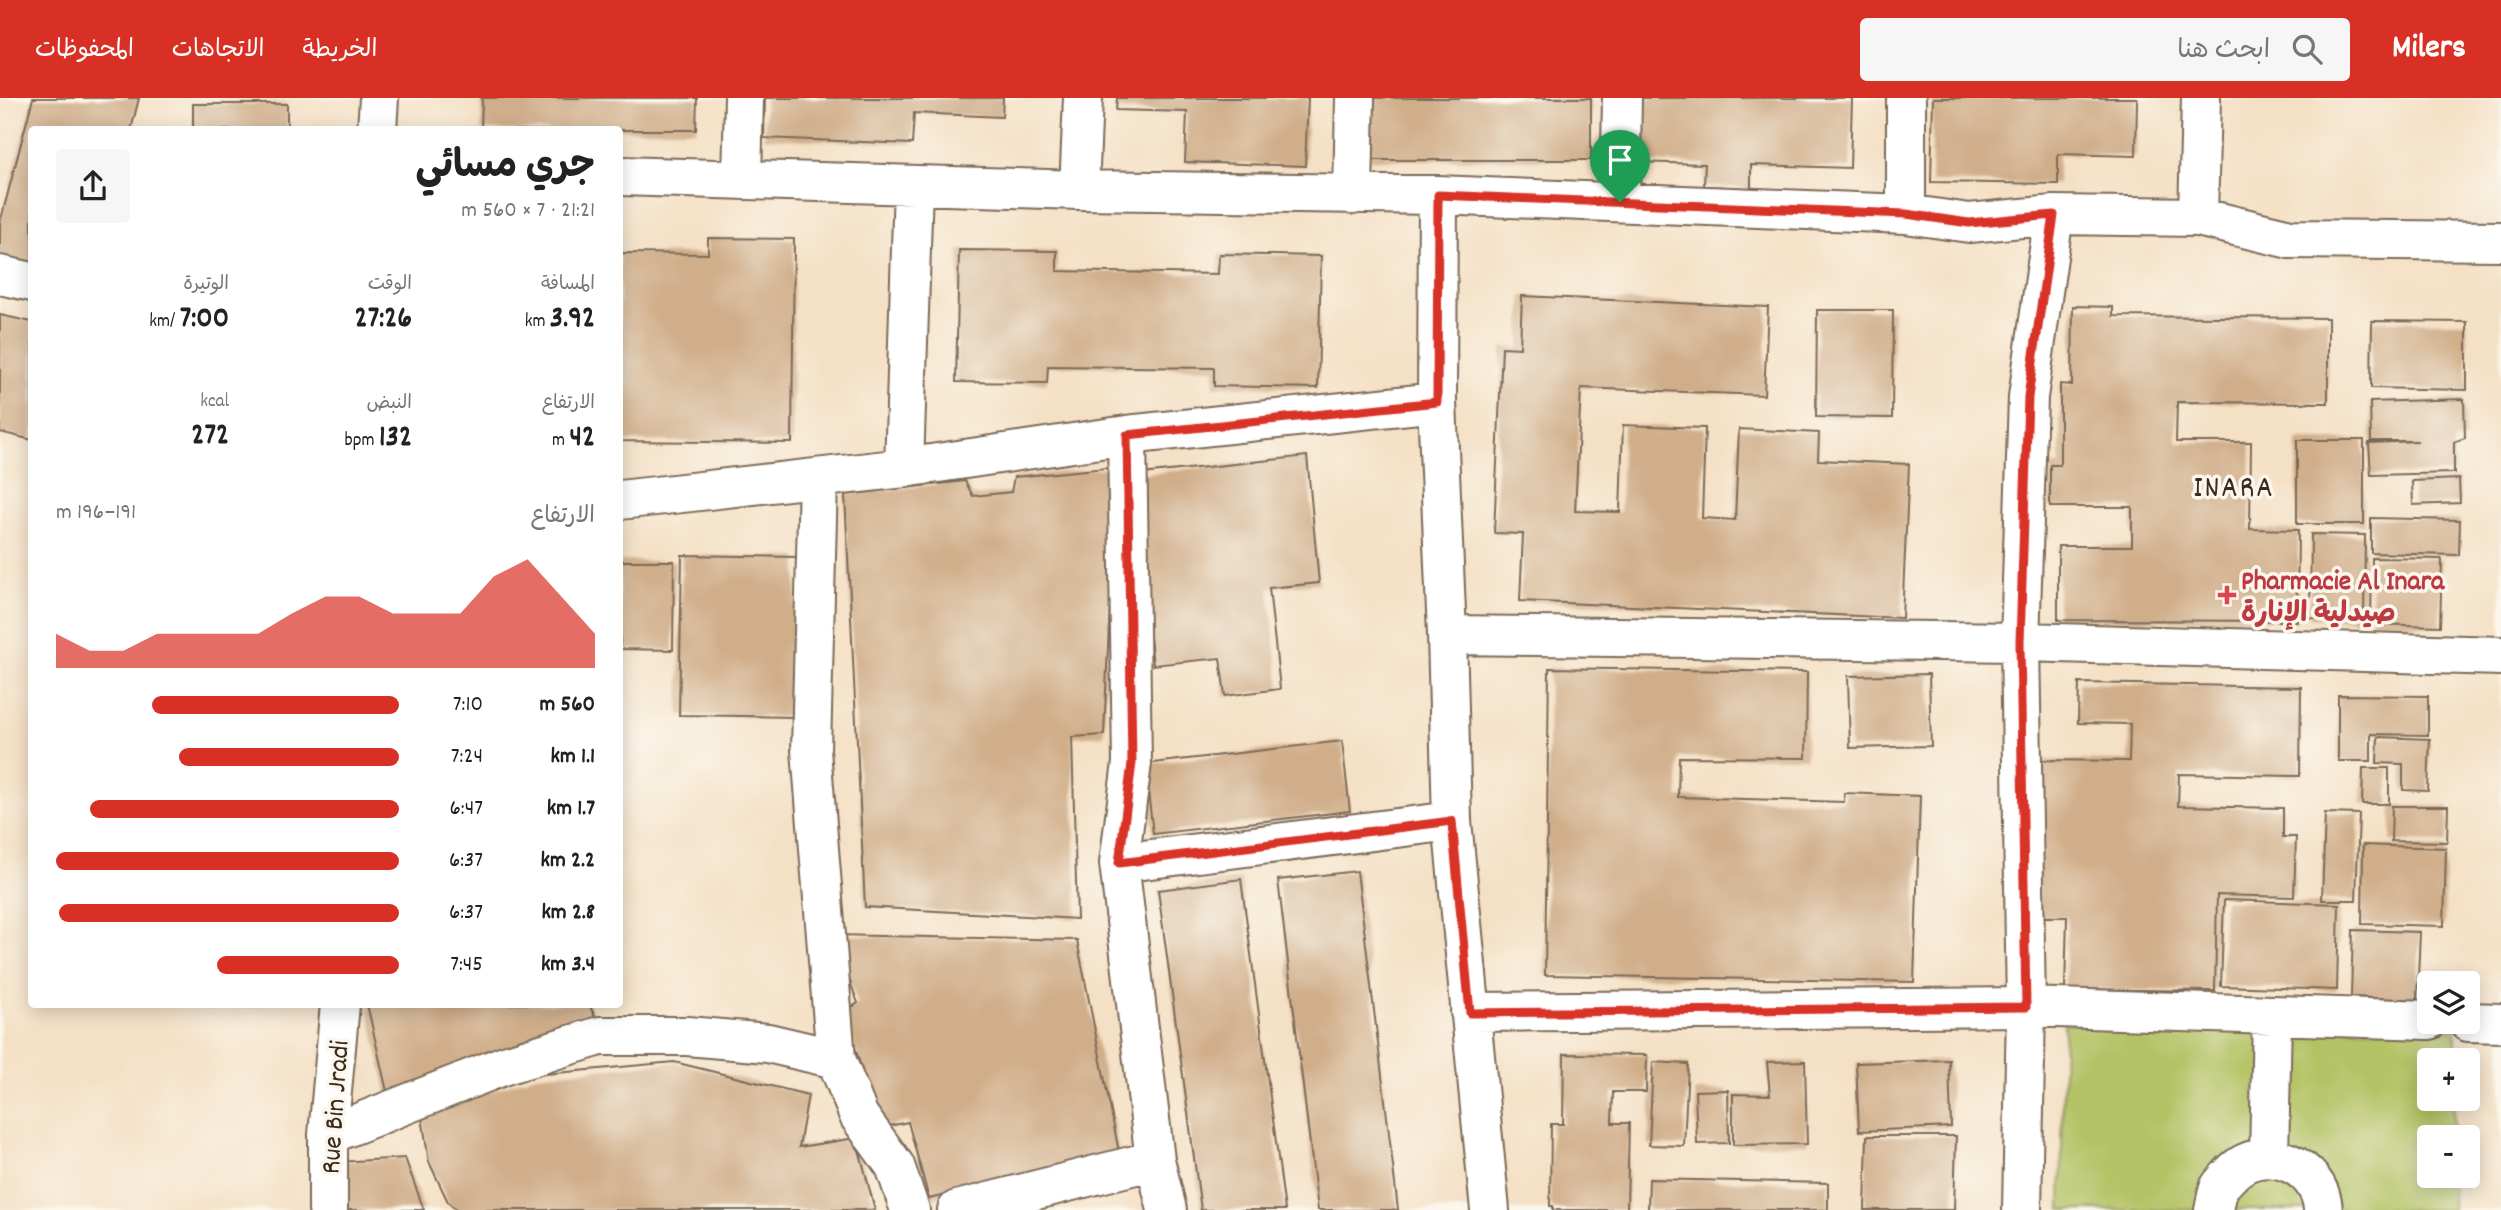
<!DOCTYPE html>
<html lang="ar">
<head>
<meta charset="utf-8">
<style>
  :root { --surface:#fff; --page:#f6f6f6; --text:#222; --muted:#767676; --accent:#d93025 }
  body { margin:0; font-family:Dekko,"Playpen Sans Arabic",sans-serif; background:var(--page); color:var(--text); direction:rtl; height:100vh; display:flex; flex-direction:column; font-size:26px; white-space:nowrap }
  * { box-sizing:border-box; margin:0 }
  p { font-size:23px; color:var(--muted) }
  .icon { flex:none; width:38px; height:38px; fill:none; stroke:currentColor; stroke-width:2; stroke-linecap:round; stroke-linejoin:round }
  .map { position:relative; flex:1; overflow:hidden; direction:ltr }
  .details { position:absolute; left:28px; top:28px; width:595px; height:882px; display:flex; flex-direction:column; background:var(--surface); border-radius:7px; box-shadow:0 4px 18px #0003; direction:rtl }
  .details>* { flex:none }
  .buttons { position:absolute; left:2417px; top:873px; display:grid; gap:14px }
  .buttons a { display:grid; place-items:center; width:63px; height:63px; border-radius:7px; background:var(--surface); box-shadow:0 4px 18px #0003; font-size:35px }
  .pin { position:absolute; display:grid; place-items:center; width:60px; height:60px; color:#fff; margin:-72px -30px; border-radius:50% 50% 50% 0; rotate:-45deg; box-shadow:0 0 7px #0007 }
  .pin .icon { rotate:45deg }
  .round { display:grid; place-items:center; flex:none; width:74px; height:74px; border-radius:7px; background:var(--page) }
  .headline { display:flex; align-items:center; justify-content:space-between; height:119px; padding:0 28px }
  h1 { font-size:38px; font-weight:700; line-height:52px }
  .stats { display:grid; grid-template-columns:repeat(3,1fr); gap:10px; height:119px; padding:7px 28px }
  .stats div { display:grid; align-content:center }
  .stats b { font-size:30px; font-weight:700 }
  .stats small { font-size:19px; font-weight:400 }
  .stats p { font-size:19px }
  .chart { height:196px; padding:14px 28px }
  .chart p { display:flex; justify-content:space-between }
  .chart svg { width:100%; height:126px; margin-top:7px; fill:var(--accent); opacity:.7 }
  ul { padding:0 28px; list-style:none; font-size:23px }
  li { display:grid; grid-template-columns:112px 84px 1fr; align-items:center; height:52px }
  li i { height:18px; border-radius:9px; background:var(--accent) }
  header { display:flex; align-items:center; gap:42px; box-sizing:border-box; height:98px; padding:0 35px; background:var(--accent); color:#fff }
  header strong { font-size:33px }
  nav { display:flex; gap:38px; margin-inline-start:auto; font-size:24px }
  .search { width:490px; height:63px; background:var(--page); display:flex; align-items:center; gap:18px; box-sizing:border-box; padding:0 24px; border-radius:7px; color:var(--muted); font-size:26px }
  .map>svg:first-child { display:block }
  .green { fill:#b3c265; stroke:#777642; stroke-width:2 }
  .building { fill:#d0ae8a }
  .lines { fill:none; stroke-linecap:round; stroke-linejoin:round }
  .minor-casing { stroke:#7c6a58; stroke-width:42 }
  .minor { stroke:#fff; stroke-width:38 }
  .route-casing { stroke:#fff; stroke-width:14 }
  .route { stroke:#d93025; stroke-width:9 }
  .health-dot { fill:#e0444e; stroke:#fbf7ec; stroke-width:2.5 }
  .labels { text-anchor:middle; stroke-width:7; stroke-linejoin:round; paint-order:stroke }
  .health-label { font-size:28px; font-weight:bold; fill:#be3a42; stroke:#fbf7ec; text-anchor:start }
  .street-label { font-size:28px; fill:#3b2a1e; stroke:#fbf7ec }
  .neighbourhood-label { font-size:30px; letter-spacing:2px; fill:#3b2a1e; stroke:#fbf7ec }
</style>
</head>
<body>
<header>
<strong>Milers</strong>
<div class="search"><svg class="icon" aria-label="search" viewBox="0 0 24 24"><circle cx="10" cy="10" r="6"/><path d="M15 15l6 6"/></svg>ابحث هنا</div>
<nav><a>الخريطة</a><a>الاتجاهات</a><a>المحفوظات</a></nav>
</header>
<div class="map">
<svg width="2501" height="1112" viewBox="0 0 2501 1112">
  <rect width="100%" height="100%" fill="#fbf7ec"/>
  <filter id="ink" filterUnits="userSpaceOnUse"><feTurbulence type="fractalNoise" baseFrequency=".0143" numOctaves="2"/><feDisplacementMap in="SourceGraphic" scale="14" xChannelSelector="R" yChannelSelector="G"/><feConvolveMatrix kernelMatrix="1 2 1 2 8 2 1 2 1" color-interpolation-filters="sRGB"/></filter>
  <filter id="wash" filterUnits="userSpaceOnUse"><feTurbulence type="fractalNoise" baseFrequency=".00686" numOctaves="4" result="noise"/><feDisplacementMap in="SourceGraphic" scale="28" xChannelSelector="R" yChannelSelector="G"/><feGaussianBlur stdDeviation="1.57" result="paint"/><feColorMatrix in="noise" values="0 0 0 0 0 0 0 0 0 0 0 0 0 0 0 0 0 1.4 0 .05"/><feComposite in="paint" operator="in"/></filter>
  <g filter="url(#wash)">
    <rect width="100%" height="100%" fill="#f4e0c5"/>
    <path class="green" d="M2064 925 2455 932V962H2429V1001H2454L2453 1039 2429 1040V1078H2453L2452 1112H2061Z"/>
    <g id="blocks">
      <path class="building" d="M33 0H139L131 32H32V169L0 160V125Z
        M482 0H697L696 32H481Z
        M765 0H1003L1002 19 914 15 912 46 764 40Z
        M1117 0H1308L1305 68 1185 64 1187 14 1116 12Z
        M1368 0H1591V62H1368Z
        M1635 0H1852L1850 70 1751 67V90L1704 88 1705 66 1634 64Z
        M1933 0H2137L2136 58 2058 56V86L1931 84Z
        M193 6H287V32H193Z
        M708 140 794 141 792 345 620 343V155L708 156Z
        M959 152 1057 153V173L1218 176 1219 156 1321 158 1318 290 1214 288V270L1048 268 1047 285 956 284Z
        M1522 198 1768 209 1764 297 1581 290 1575 413 1620 414 1623 327 1705 330 1702 420 1735 422 1739 331 1819 335 1818 362 1909 366 1902 520 1520 503 1523 436 1494 435 1502 249 1520 250Z
        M2073 208 2113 209V218L2328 220V305L2177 304 2176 344H2251L2250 431 2298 432 2297 523 2058 522V448H2132V409H2050V367H2060V286L2072 287Z
        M1817 212H1893L1892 320 1816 319Z
        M0 217 32 224V342L0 334Z
        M2372 223 2467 224V292L2371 290Z
        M2464 301 2465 340 2454 344V375L2371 377 2369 345 2418 343H2371L2370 304Z
        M2297 342H2364V426H2297Z
        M1307 358 1319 485 1269 490 1280 591 1225 598 1220 560 1153 567 1133 377Z
        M1116 369 1104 637 1072 639 1077 821 865 809 845 397 965 383 973 398 1011 394 1014 379Z
        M2459 381 2460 405 2413 407 2412 383Z
        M2371 420 2460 422 2459 457 2371 455Z
        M2311 436 2365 437 2364 522 2310 520Z
        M682 457 797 459 794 619 679 617Z
        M2372 460 2442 461 2440 528 2371 526Z
        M620 463H674L673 552 620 551Z
        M1549 570 1807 574 1806 660 1679 659 1678 699 1844 704V695L1920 698 1914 884 1545 877Z
        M1929 576 1931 648 1850 650 1848 578Z
        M2079 585 2301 589 2300 678 2179 676 2178 708 2283 710V739H2296L2294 799 2217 797 2215 893 2065 891 2067 819H2037L2040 662 2129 663 2130 626 2078 625Z
        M2338 597 2428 598V637L2371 636V663H2338Z
        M2378 639 2430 641 2428 693 2403 692V666L2377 665Z
        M1342 643 1350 713 1153 736 1145 666Z
        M2363 670H2389V706H2362Z
        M2392 708H2448L2447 744 2391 743Z
        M2325 715 2359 716 2356 802H2322Z
        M2363 747 2446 750 2444 828 2362 826Z
        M1357 773 1392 1060 1398 1112H1318L1278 782Z
        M1241 781 1285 1112H1201L1158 792Z
        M2224 802 2339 806 2337 892 2221 888Z
        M2353 832 2420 834 2417 902 2351 899Z
        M833 837 1077 842 1119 1054 929 1101 908 1024 880 1030 844 914 858 905Z
        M367 906H589L597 923 390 1007Z
        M1564 956 1647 957 1646 994H1613L1612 1025H1629L1627 1112H1553V1108H1550L1551 1026H1563Z
        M1949 962 1951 1029 1859 1033 1856 965Z
        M1805 963 1807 1046 1733 1047V996L1770 997 1767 964Z
        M674 964 808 997 799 1049 856 1040 875 1112H456L448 1104 429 1064 422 1019 535 977Z
        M1653 964 1688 966 1684 1048 1649 1047Z
        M1728 992 1729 1045 1697 1046 1695 993Z
        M1867 1038H1956L1954 1112H1865Z
        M405 1060 424 1112H341L338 1064Z
        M1649 1081 1828 1085V1112H1648Z"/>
    </g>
  </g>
  <g filter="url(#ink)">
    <use href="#blocks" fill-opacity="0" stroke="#7c6a58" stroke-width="2"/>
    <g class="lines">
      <g class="minor-casing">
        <path id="minor" d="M377 32 379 0
          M620 78 1079 92 1438 97 1906 116 1969 125 2054 117 2198 119 2290 141 2501 143
          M742 82 744 0
          M1079 92 1083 0
          M1353 97 1355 0
          M1438 97 1437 304 1447 537 1452 723 1490 1112
          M1620 104 1622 0
          M1906 116V0
          M2198 119 2201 0
          M0 177 32 184
          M1127 337 1132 665 1119 765 1155 1062 1167 1112
          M904 370 913 87
          M818 381 811 652 836 961
          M620 402 904 370 1127 337 1437 304
          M1447 537 2020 544 2501 558
          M1119 765 1452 723
          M1470 914 2026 909 2429 922
          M2468 924 2501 925
          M328 1037 505 967 600 938H687L768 945 836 961 859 1018 895 1068 910 1112
          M2269 1060 2272 917
          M328 1112V1037L340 906
          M957 1112 1155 1062
          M2022 1112 2026 909 2020 544 2028 299 2054 117
          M2214 1112C2216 1105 2216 1097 2219 1090 2221 1086 2226 1081 2230 1077 2261 1042 2321 1066 2323 1112"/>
      </g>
      <use href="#minor" class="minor"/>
    </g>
  </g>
  <g class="lines" filter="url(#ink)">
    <g class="route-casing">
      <path id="route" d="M1438 97 1906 116 1969 125 2054 117 2028 299 2020 544 2026 909 1470 915 1452 723 1119 765 1132 665 1127 337 1437 304Z"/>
    </g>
    <use href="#route" class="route"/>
  </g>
  <path class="health-dot" d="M2223.5 486.5h7v7h7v7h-7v7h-7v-7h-7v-7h7z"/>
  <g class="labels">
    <g class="health-label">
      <text x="2241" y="491">Pharmacie Al Inara<tspan x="2241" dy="32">صيدلية الإنارة</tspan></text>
    </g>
    <g class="street-label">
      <text transform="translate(333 1009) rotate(-86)" y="10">Rue Bin Jradi</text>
    </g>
    <g class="neighbourhood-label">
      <text x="2234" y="398">INARA</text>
    </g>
  </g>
</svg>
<div class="buttons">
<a><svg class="icon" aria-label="layers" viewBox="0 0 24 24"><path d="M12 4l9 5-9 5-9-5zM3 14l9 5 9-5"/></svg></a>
<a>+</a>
<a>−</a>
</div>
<div class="pin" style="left:1620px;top:104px;background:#1e9e55"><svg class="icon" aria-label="arrive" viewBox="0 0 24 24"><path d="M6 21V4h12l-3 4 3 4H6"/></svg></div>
<section class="details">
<div class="headline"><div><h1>جري مسائي</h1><p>21:21 · 7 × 560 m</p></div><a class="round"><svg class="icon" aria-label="share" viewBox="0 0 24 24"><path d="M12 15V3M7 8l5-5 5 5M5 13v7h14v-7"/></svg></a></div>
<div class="stats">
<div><p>المسافة</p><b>3.92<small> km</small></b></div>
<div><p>الوقت</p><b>27:26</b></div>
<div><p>الوتيرة</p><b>7:00<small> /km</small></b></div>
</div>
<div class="stats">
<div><p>الارتفاع</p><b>42<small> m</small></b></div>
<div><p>النبض</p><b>132<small> bpm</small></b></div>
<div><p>kcal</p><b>272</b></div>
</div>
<div class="chart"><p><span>الارتفاع</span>191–196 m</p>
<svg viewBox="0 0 160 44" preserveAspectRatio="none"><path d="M0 44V32L10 38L20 38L30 32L40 32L50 32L60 32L70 25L80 19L90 19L100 25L110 25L120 25L130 12L140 6L150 19L160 32V44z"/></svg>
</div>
<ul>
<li><b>560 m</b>7:10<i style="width:72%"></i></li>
<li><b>1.1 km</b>7:24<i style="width:64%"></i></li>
<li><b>1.7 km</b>6:47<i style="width:90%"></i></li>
<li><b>2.2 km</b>6:37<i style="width:100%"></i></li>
<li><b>2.8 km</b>6:37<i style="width:99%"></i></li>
<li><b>3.4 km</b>7:45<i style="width:53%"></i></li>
</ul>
</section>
</div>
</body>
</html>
